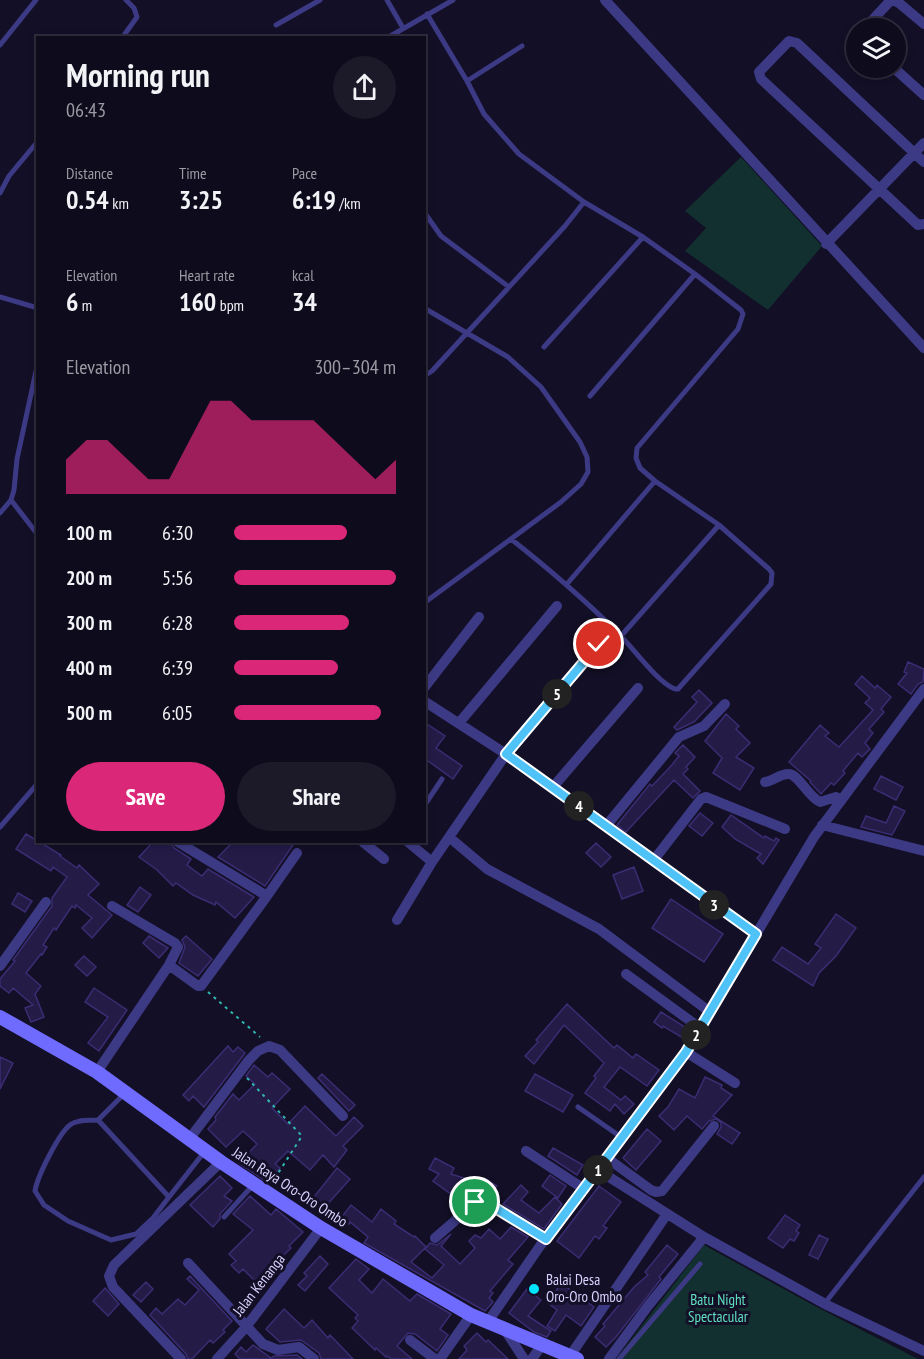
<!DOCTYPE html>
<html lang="en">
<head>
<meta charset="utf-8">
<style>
  :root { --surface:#0e0b1c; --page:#1c1929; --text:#f1f3f6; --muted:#9b9ba3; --line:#2e2b3b; --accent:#db2777 }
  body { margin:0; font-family:"PT Sans Narrow",sans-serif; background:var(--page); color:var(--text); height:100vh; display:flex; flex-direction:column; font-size:22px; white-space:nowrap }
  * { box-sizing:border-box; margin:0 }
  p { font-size:20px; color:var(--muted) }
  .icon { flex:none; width:33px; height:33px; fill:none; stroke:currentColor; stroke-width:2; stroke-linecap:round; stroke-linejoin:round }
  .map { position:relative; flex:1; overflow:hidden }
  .sheet { position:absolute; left:36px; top:36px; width:390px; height:807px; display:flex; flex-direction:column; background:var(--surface); border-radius:0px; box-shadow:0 3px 9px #0003,0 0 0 2px var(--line) }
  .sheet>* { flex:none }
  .fabs { position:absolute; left:846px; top:18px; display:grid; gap:12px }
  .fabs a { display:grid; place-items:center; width:60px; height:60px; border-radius:50%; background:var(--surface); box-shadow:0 3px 9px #0003,0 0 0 2px var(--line); font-size:30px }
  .pin { position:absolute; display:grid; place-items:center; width:51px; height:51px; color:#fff; margin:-26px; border:3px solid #fff; border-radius:50%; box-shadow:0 2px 6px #0007 }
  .km { position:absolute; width:30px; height:30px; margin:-15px; border-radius:50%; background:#222; color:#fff; font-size:16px; line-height:30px; text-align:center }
  .round { display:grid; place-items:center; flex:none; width:63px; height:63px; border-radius:32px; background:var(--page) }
  .head { display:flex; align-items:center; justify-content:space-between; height:102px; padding:0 30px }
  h1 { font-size:33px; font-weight:700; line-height:45px }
  .metrics { display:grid; grid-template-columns:repeat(3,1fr); gap:9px; height:102px; padding:6px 30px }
  .metrics div { display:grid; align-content:center }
  .metrics b { font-size:26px; font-weight:700 }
  .metrics small { font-size:16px; font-weight:400 }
  .metrics p { font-size:16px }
  .chart { height:168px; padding:12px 30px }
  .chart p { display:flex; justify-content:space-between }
  .chart svg { width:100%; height:108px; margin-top:6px; fill:var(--accent); opacity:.7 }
  .primary-button { display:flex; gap:12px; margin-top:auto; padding:12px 30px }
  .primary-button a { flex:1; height:69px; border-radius:36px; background:var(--accent); color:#fff; font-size:24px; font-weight:700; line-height:69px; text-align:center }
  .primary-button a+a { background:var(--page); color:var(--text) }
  ul { padding:0 30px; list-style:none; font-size:20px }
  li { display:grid; grid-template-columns:96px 72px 1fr; align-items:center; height:45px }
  li i { height:15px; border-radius:8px; background:var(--accent) }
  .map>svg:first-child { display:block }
  .green { fill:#12302f }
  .building { fill:#241b47; stroke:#3b2d73; stroke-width:1.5 }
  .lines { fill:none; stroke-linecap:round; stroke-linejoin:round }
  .path { stroke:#2fb8b0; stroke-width:2; stroke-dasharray:3 4.5; stroke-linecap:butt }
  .service { stroke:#3d3a85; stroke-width:5 }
  .minor { stroke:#3d3a85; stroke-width:10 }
  .secondary { stroke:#6f6bff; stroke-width:14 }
  .route-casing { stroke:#fff; stroke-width:12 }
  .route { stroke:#4fc3f7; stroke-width:8 }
  .poi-dot { fill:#00e5ff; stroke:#130f26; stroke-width:2 }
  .labels { text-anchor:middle; stroke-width:6; stroke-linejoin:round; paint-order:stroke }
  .street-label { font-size:15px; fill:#d9d4ff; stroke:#130f26 }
  .poi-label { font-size:15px; fill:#d9d4ff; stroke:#130f26; text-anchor:start }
  .park-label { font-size:15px; fill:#5fe0c0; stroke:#130f26 }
</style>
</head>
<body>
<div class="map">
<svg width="924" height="1359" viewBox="0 0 924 1359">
  <rect width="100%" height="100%" fill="#130f26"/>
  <path class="green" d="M741 157 822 246 768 310 685 251 706 228 685 211Z
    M704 1245 813 1305 918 1359H616Z"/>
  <path class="building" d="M908 662 924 669 923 682 918 684 911 694 898 684 907 673 904 672Z
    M862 676 875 688 877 685 891 697 881 709 884 712 869 729 873 733 865 743 870 749 862 757 858 753 843 771 845 773 834 785 831 783 821 794 810 782 811 781 789 762 820 725 829 733 825 736 839 747 873 710 865 703 870 698 855 684Z
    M699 690 712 703 694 722 677 730 674 727 697 702 692 697Z
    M726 714 739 726 736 729 750 743 736 757 754 768 740 790 713 773 722 758 705 741Z
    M424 722 445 736 436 748 462 766 453 779 424 758Z
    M683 745 695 757 686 767 688 769 683 774 700 791 693 798 674 780 626 832 617 825 650 784 652 786 671 766 679 756 675 753Z
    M881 776 903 787 896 800 874 789Z
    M894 806 905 811 892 835 861 827 866 816 886 823Z
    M700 813 713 823 702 836 689 826Z
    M731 815 764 838 765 836 774 841 776 838 779 840 763 864 757 858 761 854 735 839 722 827Z
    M26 834 61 855 60 856 77 868 79 865 99 884 88 895 112 915 92 938 82 928 92 918 76 905 75 908 72 906 56 930 54 928 43 945 47 947 42 955 41 954 26 973 41 986 35 994 44 1017 31 1022 25 1008 33 1005 13 988 9 993 0 986V979L15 961 13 960 52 906V898L67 877 53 867 51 871 16 849Z
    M153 842H171L174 848 191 859 187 865 202 876 208 869 254 897 235 918 216 902 215 905 193 895 176 883 173 886 157 870 139 857Z
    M233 842H295L265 886 218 857Z
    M596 843 611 857 601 867 586 853Z
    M634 867 643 891 622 899 613 875Z
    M140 887 151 895 138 912 127 905Z
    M18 893 32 901 25 912 12 904Z
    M671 899 723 934 704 962 652 928Z
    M836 914 856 928 836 956 819 973 813 986 773 960 782 947 808 964 821 948 815 944Z
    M149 936 168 948 159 958 143 943Z
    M186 936 212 959 198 976 179 963 185 947 182 940Z
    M84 956 96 967 87 976 75 965Z
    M94 988 127 1010 99 1051 88 1043 108 1017 85 1002Z
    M567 1004 614 1048 617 1045 633 1058 636 1054 659 1070 647 1086 620 1067 604 1087 621 1100 625 1096 634 1104 624 1114 615 1104 610 1111 585 1093 596 1078 594 1076 604 1063 564 1025 534 1064 525 1056 538 1042 536 1040Z
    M661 1012 688 1029 683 1038 663 1026 662 1028 654 1022Z
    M228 1046 233 1052 238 1047 245 1053 204 1107 193 1096 189 1101 183 1095Z
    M0 1057 13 1063 0 1089Z
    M254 1065 268 1077 272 1073 290 1089 272 1108 288 1124 305 1106 336 1136 354 1117 363 1126 343 1146 347 1150 334 1167 323 1155 310 1170 288 1151 275 1164 280 1168 267 1182 239 1163 257 1144 243 1131 226 1147 208 1129 216 1120 215 1117 233 1094 239 1100 255 1084 246 1076Z
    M322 1074 355 1105 349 1111 318 1078Z
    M535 1074 573 1095 563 1112 525 1091Z
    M705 1077 722 1085 721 1088 732 1095 713 1116 740 1133 732 1144 717 1134 721 1127V1123L716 1119 709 1121 702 1129 687 1116 674 1130 659 1116 668 1107 679 1089 695 1098Z
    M647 1129 661 1141 636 1170 623 1158Z
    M553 1148 583 1165 577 1175 548 1156Z
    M435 1158 454 1168 451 1174 483 1184 486 1179 497 1186 489 1196 474 1188 463 1203 433 1181 439 1174 429 1169Z
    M337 1168 350 1179 325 1207 313 1198Z
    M550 1175 566 1186 558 1198 542 1186Z
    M220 1176 232 1188 224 1196 232 1201 220 1214V1219L213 1227 190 1205Z
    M521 1185 528 1192 521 1200 539 1213 555 1197 562 1204 544 1229 503 1204Z
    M599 1186 621 1202 603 1226 607 1228 599 1239 595 1236 579 1258 557 1241Z
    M250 1196 271 1215 276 1209 303 1232 289 1246 291 1248 256 1282 243 1269 239 1273 231 1265 236 1261 229 1254 253 1230 233 1214Z
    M351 1205 372 1222 381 1209 396 1221 394 1224 414 1237 415 1236 426 1247 411 1262 432 1278 444 1265 425 1249 430 1243 437 1245 451 1234 441 1246 460 1264 475 1248 469 1241 475 1235 481 1238 489 1229 500 1239 511 1227 528 1237 508 1260 513 1264 490 1291 493 1293 489 1298 493 1302 485 1311 364 1243 368 1237 350 1222 349 1224 341 1218Z
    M785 1215 800 1225 796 1231 799 1233 794 1241 790 1239 783 1248 768 1238Z
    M819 1235 828 1239 818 1259 809 1255Z
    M667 1245 678 1254 659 1277 661 1279 616 1337 606 1347 595 1337 605 1326 603 1324 634 1287 648 1275 645 1272Z
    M320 1256 328 1264 305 1291 298 1285 307 1276 304 1273Z
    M356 1259 369 1269 359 1280 372 1293 383 1279 410 1301 417 1294 451 1314 440 1329 448 1335 437 1351 415 1334 408 1333 397 1346 412 1359H391L387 1356 386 1357 376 1348 375 1350 352 1328 358 1321 355 1318 358 1315 329 1288Z
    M190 1276 232 1321 223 1330 225 1332 213 1343 210 1340 192 1359H188L186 1354 150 1315 156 1308 162 1314 178 1299 185 1305 199 1290 187 1279Z
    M146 1282 153 1289 141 1302 133 1295Z
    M561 1283 594 1307 581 1326 566 1315 555 1331 547 1326 557 1310 548 1303Z
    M105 1288 119 1304 108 1316 93 1301Z
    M527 1289 541 1300 528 1316 551 1331 547 1337 534 1332 509 1313Z
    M284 1309 304 1328 312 1320 328 1338 330 1335 353 1359H321L319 1353 301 1340 280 1342 266 1329Z
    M477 1333 486 1342 488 1340 508 1359H459L467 1350 464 1346Z
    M253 1345 271 1358 274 1356 297 1355 302 1359H240L235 1354 241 1347 246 1352Z"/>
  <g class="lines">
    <path class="path" d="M208 992 260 1037
      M247 1078 302 1136 275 1178 276 1184"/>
    <path class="service" d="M387 0 403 28
      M427 14 467 81
      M276 25 320 0
      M122 38 137 17 134 8 126 0
      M387 38 453 0
      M0 45 36 0
      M0 193 9 176 38 141
      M424 212 441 236 509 287
      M0 297 38 308
      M424 308 508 357 541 387 580 442 587 457 588 472 581 484 561 502 424 603
      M544 347 643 237
      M424 376 432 371 565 226 584 202 519 154 484 114 467 81 522 46
      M590 396 695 274
      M11 500 38 535
      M0 513 11 500 14 490 17 459 38 362
      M511 539C549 569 585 600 619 634 633 648 658 683 675 689H678L771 584 772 573 769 569 719 525 655 481 640 468 636 458 637 448 738 329 743 314 741 310 695 274 643 237 584 202
      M567 584 655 481
      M621 636 719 525
      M424 806 442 779
      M0 827 38 783
      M124 1094 98 1120 169 1197 205 1151
      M578 1107 621 1137
      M98 1120C89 1121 77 1119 70 1125 59 1133 37 1177 35 1191L44 1205 68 1221 111 1240 136 1234 153 1218 169 1197
      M224 1217 253 1185
      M825 1303 924 1177
      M619 1359 700 1264"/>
    <path class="minor" d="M605 0 924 348
      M892 0 899 3 924 24
      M865 28 891 0
      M894 68 924 95
      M924 162 797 43 789 41 759 72 761 79 918 225 924 224
      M826 244 924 143
      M424 688 479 617
      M424 701 506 754 756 935
      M459 723 557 606
      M765 782C773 781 780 774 788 774 798 773 808 797 820 802L836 797 840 800
      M553 787 638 688
      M822 825 924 851
      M606 826 679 737 704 726 725 704
      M449 837 487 869 599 929 710 1012
      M363 842 384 859
      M653 861 701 799 706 797 785 829
      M432 862 506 754 599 644
      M267 896 297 853
      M397 920 432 862 408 842
      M169 965 198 986H201L267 896 178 842
      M0 966 46 902
      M626 974 700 1028
      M686 1052 735 1083
      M97 1072 169 965 178 947 175 943 112 906
      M190 1138 249 1060 258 1051 269 1046 280 1050 343 1116
      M526 1151 584 1189
      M607 1158 651 1190 656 1192 662 1191 714 1126
      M598 1170 704 1237
      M435 1238 479 1200 487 1203 546 1239
      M188 1263 263 1344 278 1350 299 1347 314 1359
      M487 1323 540 1246 686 1052 814 837 924 689
      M505 1330 524 1359
      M410 1340 435 1359
      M570 1356 667 1214
      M181 1359 113 1287 109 1276 114 1265 221 1162
      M217 1359 246 1327 321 1228
      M440 1359 471 1315
      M532 1359 542 1345
      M609 1359 648 1306 704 1237 827 1305 924 1351"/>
    <path class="secondary" d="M0 1017 97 1072 221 1162 321 1228 471 1315 577 1359"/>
  </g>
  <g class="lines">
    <g class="route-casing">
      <path id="route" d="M475 1202 479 1200 487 1203 546 1239 686 1052 756 934 506 754 599 644"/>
    </g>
    <use href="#route" class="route"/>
  </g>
  <circle class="poi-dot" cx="534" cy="1289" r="6"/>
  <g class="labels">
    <g class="street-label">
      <text transform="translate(290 1187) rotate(33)" y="5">Jalan Raya Oro-Oro Ombo</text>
      <text transform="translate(259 1285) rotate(-52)" y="5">Jalan Kenanga</text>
    </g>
    <g class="poi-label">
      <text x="546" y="1285">Balai Desa<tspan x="546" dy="17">Oro-Oro Ombo</tspan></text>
    </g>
    <g class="park-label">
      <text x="718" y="1305">Batu Night<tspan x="718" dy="17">Spectacular</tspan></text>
    </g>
  </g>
</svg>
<div class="fabs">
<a><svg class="icon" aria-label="layers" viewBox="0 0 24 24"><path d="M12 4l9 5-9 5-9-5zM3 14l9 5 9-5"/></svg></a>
</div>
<div class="pin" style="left:475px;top:1202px;background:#1e9e55"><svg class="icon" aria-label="arrive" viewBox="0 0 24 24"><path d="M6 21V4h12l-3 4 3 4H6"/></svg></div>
<div class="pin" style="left:599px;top:644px;background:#d93025"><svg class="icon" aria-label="check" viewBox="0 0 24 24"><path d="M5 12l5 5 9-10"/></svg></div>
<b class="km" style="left:598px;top:1170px">1</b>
<b class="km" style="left:696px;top:1035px">2</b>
<b class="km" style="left:714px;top:905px">3</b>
<b class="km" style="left:579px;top:806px">4</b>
<b class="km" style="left:557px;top:694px">5</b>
<section class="sheet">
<div class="head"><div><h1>Morning run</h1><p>06:43</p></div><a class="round"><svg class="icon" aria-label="share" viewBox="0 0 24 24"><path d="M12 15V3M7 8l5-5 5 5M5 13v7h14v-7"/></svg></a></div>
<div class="metrics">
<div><p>Distance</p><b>0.54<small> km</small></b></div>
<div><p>Time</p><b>3:25</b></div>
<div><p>Pace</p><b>6:19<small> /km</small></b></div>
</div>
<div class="metrics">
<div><p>Elevation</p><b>6<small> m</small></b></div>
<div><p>Heart rate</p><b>160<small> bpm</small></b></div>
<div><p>kcal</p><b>34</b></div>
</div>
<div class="chart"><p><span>Elevation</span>300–304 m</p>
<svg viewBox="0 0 160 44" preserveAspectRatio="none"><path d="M0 44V30L10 22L20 22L30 30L40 38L50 38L60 22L70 6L80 6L90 14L100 14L110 14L120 14L130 22L140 30L150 38L160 30V44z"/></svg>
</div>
<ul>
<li><b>100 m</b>6:30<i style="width:70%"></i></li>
<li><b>200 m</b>5:56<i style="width:100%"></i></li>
<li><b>300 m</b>6:28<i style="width:71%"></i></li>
<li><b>400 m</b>6:39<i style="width:64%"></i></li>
<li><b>500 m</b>6:05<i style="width:91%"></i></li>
</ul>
<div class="primary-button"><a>Save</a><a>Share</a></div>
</section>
</div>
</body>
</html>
